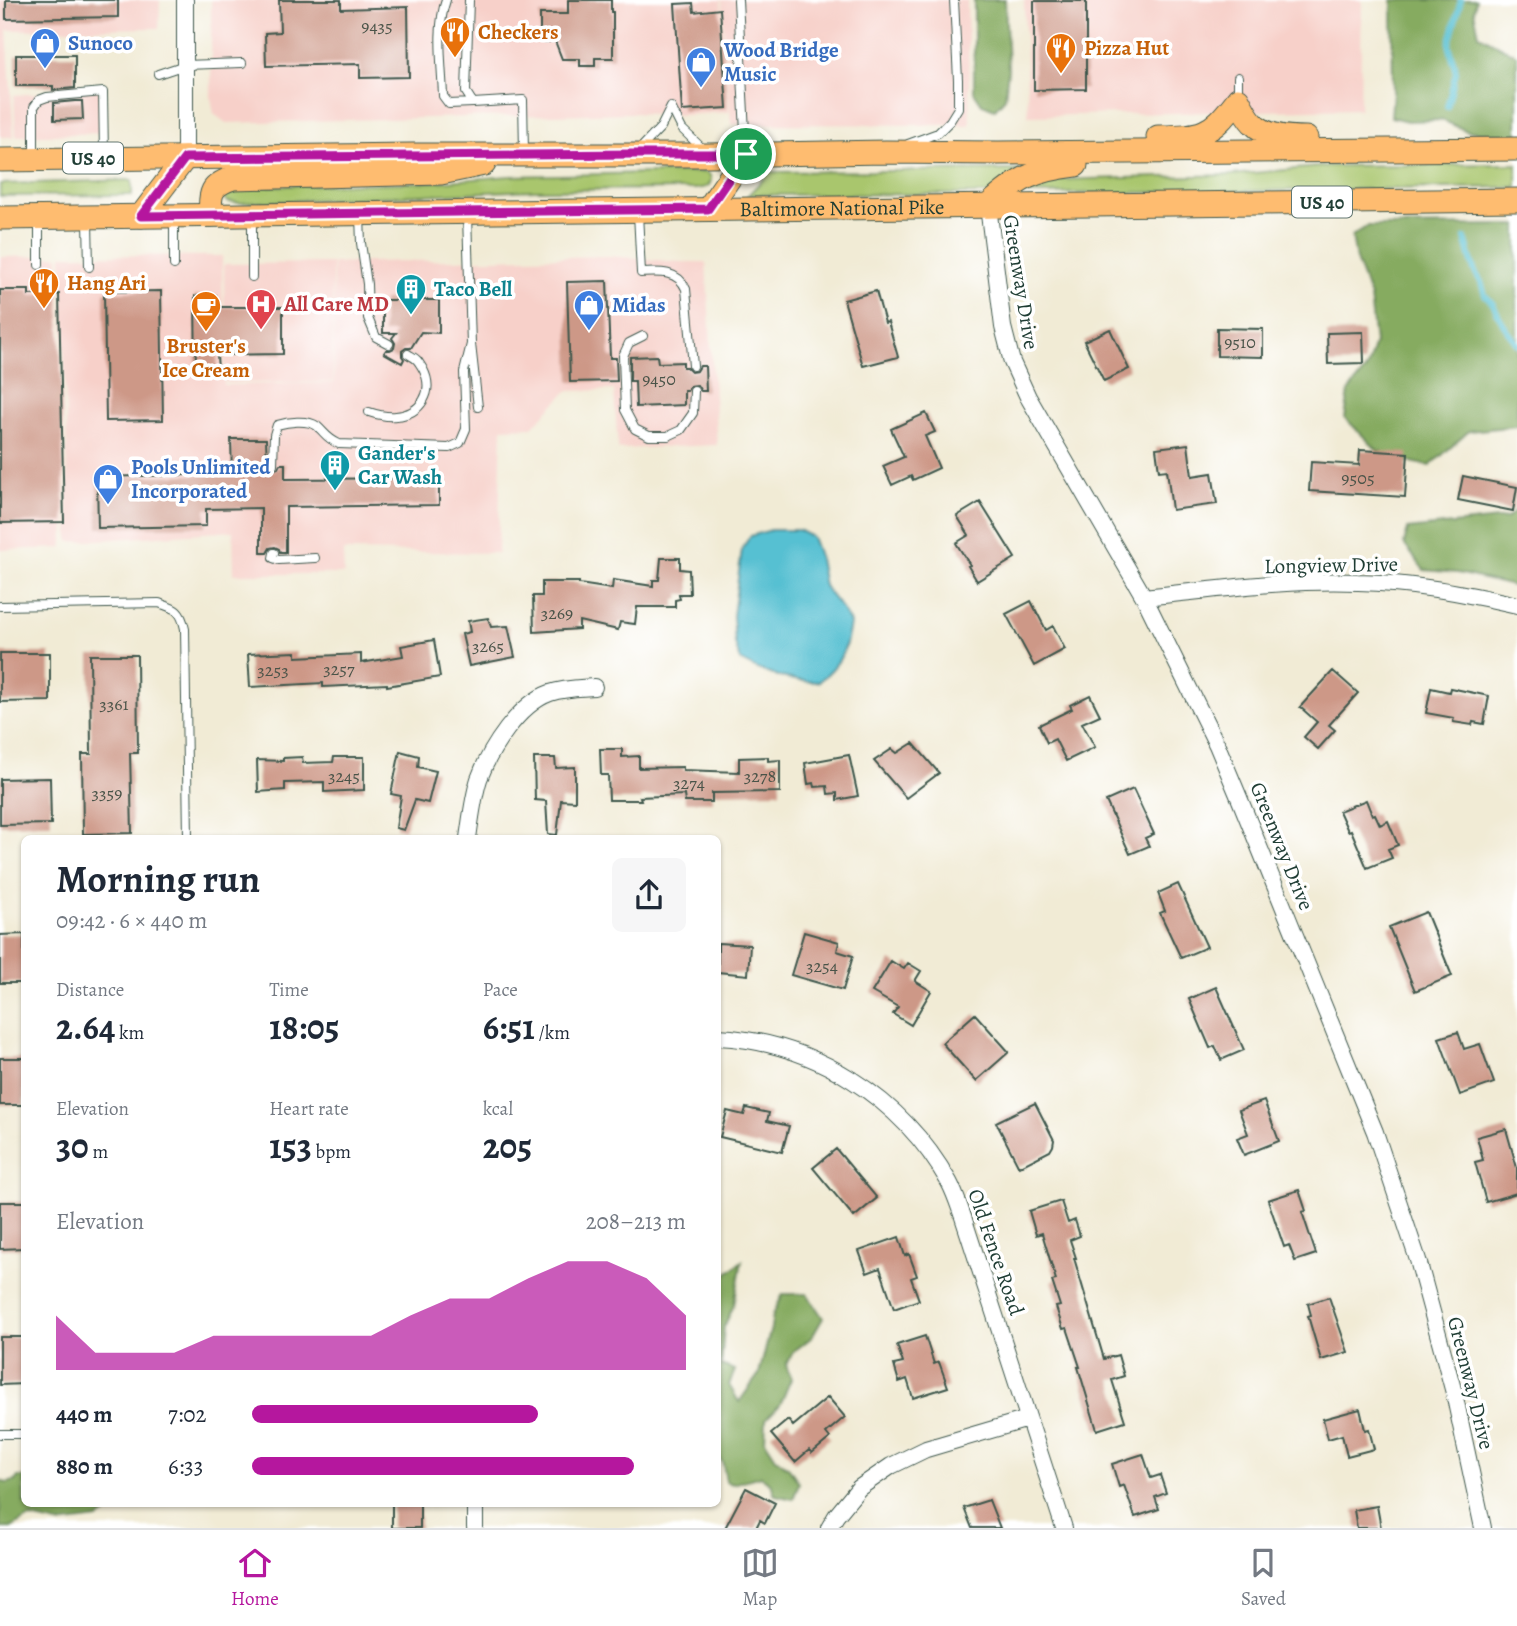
<!DOCTYPE html>
<html lang="en">
<head>
<meta charset="utf-8">
<style>
  :root { --surface:#fff; --page:#f6f6f7; --text:#1f2937; --muted:#747a83; --line:#e0e1e3; --accent:#b5179e }
  body { margin:0; font-family:Alegreya,serif; background:var(--page); color:var(--text); height:100vh; display:flex; flex-direction:column; font-size:26px; white-space:nowrap }
  * { box-sizing:border-box; margin:0 }
  p { font-size:23px; color:var(--muted) }
  .icon { flex:none; width:38px; height:38px; fill:none; stroke:currentColor; stroke-width:2; stroke-linecap:round; stroke-linejoin:round }
  .map { position:relative; flex:1; overflow:hidden }
  .drawer { position:absolute; left:21px; top:835px; width:700px; height:672px; display:flex; flex-direction:column; background:var(--surface); border-radius:10px; box-shadow:0 2px 5px #0004 }
  .drawer>* { flex:none }
  .pin { position:absolute; display:grid; place-items:center; width:60px; height:60px; color:#fff; margin:-30px; border:4px solid #fff; border-radius:50%; box-shadow:0 2px 7px #0007 }
  .round { display:grid; place-items:center; flex:none; width:74px; height:74px; border-radius:10px; background:var(--page) }
  .headline { display:flex; align-items:center; justify-content:space-between; height:119px; padding:0 35px }
  h1 { font-size:38px; font-weight:700; line-height:52px }
  .figures { display:grid; grid-template-columns:repeat(3,1fr); gap:10px; height:119px; padding:7px 35px }
  .figures div { display:grid; align-content:center }
  .figures b { font-size:35px; font-weight:700 }
  .figures small { font-size:19px; font-weight:400 }
  .figures p { font-size:19px }
  .chart { height:196px; padding:14px 35px }
  .chart p { display:flex; justify-content:space-between }
  .chart svg { width:100%; height:126px; margin-top:7px; fill:var(--accent); opacity:.7 }
  ul { padding:0 35px; list-style:none; font-size:23px }
  li { display:grid; grid-template-columns:112px 84px 1fr; align-items:center; height:52px }
  li i { height:18px; border-radius:9px; background:var(--accent) }
  .tab-bar { display:flex; justify-content:space-around; align-items:center; height:98px; border-top:2px solid var(--line); background:var(--surface); font-size:19px; color:var(--muted) }
  .tab-bar a { display:grid; justify-items:center; gap:4px }
  .tab-bar .selected { color:var(--accent) }
  .map>svg:first-child { display:block }
  .built { fill:#f7d0c9 }
  .green { fill:#a9c66d; stroke:#648250; stroke-width:2 }
  .forest { fill:#86ab60; stroke:#52744a; stroke-width:2 }
  .water { fill:#56c0d2; stroke:#3a7e83; stroke-width:2 }
  .lines { fill:none; stroke-linecap:round; stroke-linejoin:round }
  .stream { stroke:#56c0d2; stroke-width:6 }
  .building { fill:#cd9887 }
  .service-casing { stroke:#3e574c; stroke-width:10 }
  .minor-casing { stroke:#3e574c; stroke-width:18 }
  .primary-casing { stroke:#3e574c; stroke-width:25 }
  .service { stroke:#fff; stroke-width:8 }
  .minor { stroke:#fff; stroke-width:16 }
  .primary { stroke:#febc70; stroke-width:23 }
  .route-casing { stroke:#fff; stroke-width:14 }
  .route { stroke:#b5179e; stroke-width:9 }
  .labels { text-anchor:middle; stroke-width:7; stroke-linejoin:round; paint-order:stroke }
  .number-label { font-size:18px; fill:#4a5449 }
  .shield { fill:#fff; stroke:#627771; stroke-width:2 }
  .shield-label { font-size:19px; font-weight:bold; fill:#1f3d34 }
  .food-label { font-size:21px; font-weight:bold; fill:#c56008; stroke:#fff; text-anchor:start }
  .shop-label { font-size:21px; font-weight:bold; fill:#366cbe; stroke:#fff; text-anchor:start }
  .street-label { font-size:21px; fill:#1f3d34; stroke:#fff }
  .culture-label { font-size:21px; font-weight:bold; fill:#0d838f; stroke:#fff; text-anchor:start }
  .health-label { font-size:21px; font-weight:bold; fill:#be3a42; stroke:#fff; text-anchor:start }
</style>
</head>
<body>
<div class="map">
<svg width="1517" height="1528" viewBox="0 0 1517 1528">
  <rect width="100%" height="100%" fill="#fff"/>
  <filter id="ink" filterUnits="userSpaceOnUse"><feTurbulence type="fractalNoise" baseFrequency=".0143" numOctaves="2"/><feDisplacementMap in="SourceGraphic" scale="14" xChannelSelector="R" yChannelSelector="G"/><feConvolveMatrix kernelMatrix="1 2 1 2 8 2 1 2 1" color-interpolation-filters="sRGB"/></filter>
  <filter id="wash" filterUnits="userSpaceOnUse"><feTurbulence type="fractalNoise" baseFrequency=".00686" numOctaves="4" result="noise"/><feDisplacementMap in="SourceGraphic" scale="28" xChannelSelector="R" yChannelSelector="G"/><feGaussianBlur stdDeviation="1.57" result="paint"/><feColorMatrix in="noise" values="0 0 0 0 0 0 0 0 0 0 0 0 0 0 0 0 0 1.4 0 .05"/><feComposite in="paint" operator="in"/></filter>
  <g filter="url(#wash)">
    <rect width="100%" height="100%" fill="#f1ebd5"/>
    <path class="built" d="M0 0H160L159 28 7 30 14 137H0Z
      M211 0H721L729 112 683 115 632 113 226 123 214 114 211 98Z
      M722 0H967L970 125 731 124Z
      M1024 0H1362L1360 109 1028 116Z
      M100 89 101 133 16 136 14 95Z
      M62 255 222 256 224 385 334 383 333 263 608 256 680 262H706L717 445 618 449 614 390 567 391 532 427 502 428 498 553 343 551 344 574H234L233 531 69 542Z
      M59 256 66 521 62 548 0 550V257Z
      M332 263 333 382 225 383 224 264Z"/>
    <path class="green" d="M1517 164V187L1027 194 1026 192C1032 183 1043 181 1054 180L1231 175 1328 166Z
      M1018 170 990 194 748 195 770 172Z
      M704 172 709 174 711 178C711 189 702 188 693 189L534 190 239 203 228 202 225 199V192L231 187 436 182 510 176Z
      M132 180V195L0 196V184Z"/>
    <path class="forest" d="M974 0H1005L1008 69 1005 98 995 109 982 104 974 92Z
      M1392 0H1476L1474 11 1479 35 1517 55V136L1467 131 1442 120 1407 121 1391 117 1393 92Z
      M1517 225V426L1469 431 1430 466 1401 460 1377 450 1345 418 1349 391 1367 368 1375 343 1370 297 1356 260 1352 236 1368 226Z
      M1517 510V587L1458 573 1424 570 1404 544 1408 529 1507 518Z
      M742 1261 734 1305 724 1327 721 1365 735 1370 729 1385 739 1402 759 1374 771 1328 773 1314 783 1294H807L823 1318 812 1337 793 1352 786 1365 791 1379 780 1405 766 1419 765 1441 776 1458 789 1468 799 1483 793 1499 775 1495 771 1484 760 1476 733 1484 726 1482 723 1464 718 1456V1281Z
      M18 1477H24V1503H112L113 1506 105 1515 98 1519 58 1524 32 1518 26 1519 11 1528H0V1481L7 1483 15 1481Z"/>
    <path class="water" d="M771 530H799L812 537 818 553 824 586 842 609 850 623C846 651 841 664 818 682 790 681 763 674 740 660L735 643 733 616 742 549 750 536Z"/>
    <g class="lines">
      <path class="stream" d="M1447 107 1456 72 1449 44 1461 0
        M1465 238 1474 270 1481 282 1485 295 1493 304 1503 324 1517 344"/>
    </g>
    <g id="blocks">
      <path class="building" d="M6 0H118V17L6 19Z
        M279 0H341V9L408 7 409 77 360 78V64L266 66 265 33 280 32Z
        M568 0H611V12H613V58H595V66H580V59H562L555 41 545 42 540 36V14H568Z
        M1034 1H1086V89L1034 90Z
        M693 3 694 12 720 9 727 108 682 111 675 4Z
        M16 55H75V88L53 90V86H16Z
        M75 101H82L83 119 54 120V103Z
        M607 281 610 358H616L617 381 570 382 567 282Z
        M0 290H29V295L59 294 64 522 0 523Z
        M161 291 163 420 106 421 104 292Z
        M876 291 885 323 888 322 898 357 863 366 844 300Z
        M216 295V307H283V354L217 355 218 370 196 371 195 296Z
        M383 300H439V333L421 332 411 348H406L402 351V356L404 359 402 363 384 353 386 350H390L394 348 395 343 392 338 396 333H383Z
        M1217 328 1263 329V357L1217 356Z
        M1110 329 1129 369 1104 381 1084 341Z
        M1363 332 1364 363 1328 364 1327 333Z
        M657 356 658 363 683 362V367H686L691 372 697 371 700 366H705L706 391H701L697 385 690 386 687 391H684V405L636 407 635 381H630V357Z
        M926 413 935 432 925 436 939 468 913 480 911 476 892 485 883 466 904 457 891 429Z
        M231 439H266L267 466 273 470 278 468 280 464H285V479L439 478V505L286 507V552H280L279 549 275 547 270 548 267 553H261V508L206 509V526L98 528 97 477 232 474Z
        M1188 444 1192 476 1212 473 1217 504 1172 510 1167 470 1159 471 1156 448Z
        M1360 450 1408 453 1405 497 1309 491 1311 462 1359 465Z
        M1463 476 1517 487 1513 511 1458 500Z
        M980 502 1015 558 977 581 968 566 970 565 956 543 969 535 957 516Z
        M661 558H680V569L689 570 690 594H679L680 599 675 600V607H637L635 624 620 622 618 630 579 621V629L534 632 533 596H542V582H579V584L612 589 613 580 653 586V580H659Z
        M1031 601 1046 630 1053 626 1065 649 1034 666 1006 614Z
        M488 618 491 627 508 626 515 657 469 666 462 634 470 632 468 621Z
        M434 640 440 677 387 686V684L323 687V683L250 687 248 654 296 652V657L361 654V663L403 656 401 646Z
        M0 653H50V701L0 702Z
        M90 655H137L138 753H130L132 833 83 834 82 754H91Z
        M1333 671 1358 693 1329 725 1335 730 1318 749 1304 737 1317 722 1300 707Z
        M1431 688 1449 692 1450 688 1489 696 1484 724 1473 722 1472 725 1453 722 1454 718 1426 713Z
        M1090 695 1100 715 1082 723 1095 747 1066 761 1055 739 1047 743 1039 725 1072 709 1070 705Z
        M913 743 939 773 906 798 874 761 892 749 897 753Z
        M600 749H622V757L639 756V768L683 767V770L739 772V758L768 757V761L780 760V792L712 793V802H685L684 795 640 797 641 800H609L608 775H601Z
        M400 751 419 756 418 767 436 771 428 803 415 800 404 830 396 828 401 796 391 794Z
        M849 755 858 796 837 800V793L828 794 827 786 815 787 814 783 808 784 805 763Z
        M302 757 303 763 333 762 334 757H364V790L324 792V782L285 783V790L258 792 257 760 283 761V758Z
        M534 758H555L556 768 575 767V801L561 800 557 835 548 834 546 801 535 800Z
        M50 778 51 824 0 825V779Z
        M1133 789 1154 834 1145 838 1149 846 1130 854 1106 801Z
        M1366 800 1372 815 1375 814 1380 825 1388 821 1398 845 1388 849 1392 858 1367 868 1351 830 1348 831 1339 811Z
        M1178 884 1207 947 1181 958 1160 913 1165 911 1158 893Z
        M1426 912 1452 976 1415 991 1389 927Z
        M804 932 839 942 837 951 853 956 843 990 791 975Z
        M24 934V983H0V935Z
        M718 943 750 945 748 975 718 972Z
        M891 961 904 969 908 963 921 971 915 981 931 991 911 1025 893 1014 898 1007 872 992Z
        M1216 987 1244 1050 1221 1060 1215 1046 1210 1048 1189 999Z
        M975 1014 1009 1052 976 1081 942 1043Z
        M1458 1032 1464 1049 1480 1044 1494 1083 1460 1095 1439 1038Z
        M0 1058H24V1105H0Z
        M1264 1101 1279 1141 1244 1155 1237 1138 1248 1134 1239 1110Z
        M1035 1103 1054 1140 1053 1146 1050 1151 1019 1167 996 1122Z
        M746 1108 769 1113 767 1121 789 1126 782 1152 720 1137 727 1111 744 1115Z
        M1506 1129 1517 1168V1193L1486 1202 1475 1162 1483 1160 1477 1137Z
        M836 1149 877 1198 854 1217 813 1168Z
        M1299 1190 1306 1211 1302 1212 1316 1254 1295 1261 1289 1245 1284 1247 1268 1200Z
        M1061 1201 1068 1223 1075 1220 1080 1236 1070 1240 1076 1258H1074L1104 1359 1118 1355 1124 1376 1112 1380 1125 1421 1097 1430 1078 1367H1080L1067 1328 1063 1329 1056 1307 1060 1306 1052 1281 1056 1280 1042 1233 1036 1235 1029 1211Z
        M0 1202H24V1248L0 1249Z
        M899 1237 905 1256 909 1254 917 1276 911 1278 919 1300 894 1309 880 1268 867 1273 859 1251Z
        M1329 1297 1348 1352 1321 1360 1308 1316 1311 1315 1308 1304Z
        M925 1336 934 1364 939 1362 948 1387 913 1398 907 1379 899 1382 894 1365 903 1363 897 1345Z
        M0 1337H24V1384L0 1385Z
        M828 1397 845 1417 826 1433 830 1438 812 1453 809 1450 795 1462 771 1434 788 1420 793 1426Z
        M1360 1409 1365 1430 1369 1429 1374 1449 1347 1456 1342 1435 1328 1439 1323 1419Z
        M1143 1454 1151 1478 1160 1475 1166 1493 1155 1497 1159 1509 1135 1517 1124 1485 1119 1487 1112 1464Z
        M746 1488 775 1503 765 1523 760 1520 756 1528H725Z
        M989 1500 1000 1528H972L964 1508Z
        M392 1503H420V1528H392Z
        M1377 1506 1381 1528H1357L1354 1510Z"/>
    </g>
  </g>
  <g filter="url(#ink)">
    <use href="#blocks" fill-opacity="0" stroke="#3e574c" stroke-width="2"/>
    <g class="lines">
      <g class="service-casing">
        <path id="service" d="M446 0C436 28 442 66 443 96L449 104 473 103
          M469 0 466 92 473 103 523 100 524 152
          M738 0 746 151
          M158 74 185 65 242 63
          M1238 96V77
          M908 144 938 133 950 121 958 108V80L954 0
          M639 150 661 127 671 107 682 129 704 150
          M34 156V107L39 100 47 97 103 92 104 155
          M638 213 641 273C658 272 678 270 686 289L693 366
          M467 215 471 344 478 407
          M360 216 361 243 367 284 368 318 376 337 389 344
          M174 218V265
          M252 218V277
          M88 221 89 267
          M39 265V219
          M643 336 629 343 623 356 625 410 635 429 649 436H668L681 430 693 413 694 391
          M369 412C378 415 386 417 396 416 421 414 435 392 423 369 421 366 419 362 417 360 414 357 411 356 408 354
          M273 464 274 435 277 425C287 422 307 419 317 426 326 434 326 438 339 444L449 448 460 443 466 429 464 372 471 344
          M274 553 273 558 279 560 315 558
          M0 606 159 603C176 609 181 610 185 629L188 838
          M0 1434H24"/>
      </g>
      <g class="minor-casing">
        <path id="minor" d="M185 0V158
          M988 206 1003 327 1012 362 1028 397 1144 597 1217 745 1238 795 1375 1132 1418 1260 1454 1393 1483 1528
          M1144 597C1215 590 1287 579 1358 582 1412 583 1464 593 1517 605
          M468 838C471 818 473 798 479 779 490 749 519 704 550 693 564 688 579 688 594 687
          M718 1037C814 1042 902 1098 949 1182 955 1193 959 1206 963 1217L1064 1528
          M475 1503V1528
          M829 1528 836 1516 859 1488 891 1466 926 1449 1028 1419"/>
      </g>
      <g class="primary-casing">
        <g id="primary">
          <path d="M1158 137C1203 136 1210 136 1238 99 1242 107 1247 117 1253 123 1266 137 1289 138 1306 138"/>
          <path d="M0 160 412 155H709L886 152 998 153 1517 149"/>
          <path d="M988 206C1019 178 1034 170 1076 165"/>
          <path d="M708 209 746 154"/>
          <path d="M211 215C209 193 211 185 233 178L441 173 484 164"/>
          <path d="M141 216 185 158"/>
          <path id="s1" d="M0 218 1517 200"/>
        </g>
      </g>
      <use href="#service" class="service"/>
      <use href="#minor" class="minor"/>
      <use href="#primary" class="primary"/>
    </g>
  </g>
  <g class="lines" filter="url(#ink)">
    <g class="route-casing">
      <path id="route" d="M635 154H746L708 209 141 216 185 158Z"/>
    </g>
    <use href="#route" class="route"/>
  </g>
  <defs>
    <g id="restaurant-pin" transform="scale(1.575)"><path d="M0 17L-7.5 6A9.5 9.5 0 1 1 7.5 6Z" fill="#e8710a" stroke="#fff"/><path d="M-5-6h1v4h1v-4h1v4h1v-4h1v5L-1.5 .5V6h-2V.5L-5-1ZM5-6V6H3V1.5H1.5Q1.5-4 5-6Z" fill="#fff"/></g>
    <g id="shop-pin" transform="scale(1.575)"><path d="M0 17L-7.5 6A9.5 9.5 0 1 1 7.5 6Z" fill="#3f7fe0" stroke="#fff"/><path d="M-5-2.5h2.3a2.7 3.5 0 0 1 5.4 0H5L5.5 6h-11ZM-1.5-2.5h3a1.5 2.3 0 0 0-3 0Z" fill="#fff"/></g>
    <g id="building-pin" transform="scale(1.575)"><path d="M0 17L-7.5 6A9.5 9.5 0 1 1 7.5 6Z" fill="#0f9aa8" stroke="#fff"/><path d="M-4-6H4V6H1V3H-1V6H-4ZM-2.5-4.3h1.7v1.8h-1.7ZM.8-4.3h1.7v1.8H.8ZM-2.5-1h1.7V.8h-1.7ZM.8-1h1.7V.8H.8Z" fill="#fff"/></g>
    <g id="hospital-pin" transform="scale(1.575)"><path d="M0 17L-7.5 6A9.5 9.5 0 1 1 7.5 6Z" fill="#e0444e" stroke="#fff"/><path d="M-5-5h3v3.5h4V-5h3V5h-3V1.5h-4V5h-3Z" fill="#fff"/></g>
    <g id="cafe-pin" transform="scale(1.575)"><path d="M0 17L-7.5 6A9.5 9.5 0 1 1 7.5 6Z" fill="#e8710a" stroke="#fff"/><path d="M-5.5-4.5H6V0H3Q3 3.5 0 3.5H-2.5Q-5.5 3.5-5.5 0ZM3-3.2v2h1.7v-2ZM-6 4.5H4V6H-6Z" fill="#fff"/></g>
  </defs>
  <g fill-rule="evenodd">
    <use href="#restaurant-pin" x="455" y="32"/>
    <use href="#shop-pin" x="45" y="43"/>
    <use href="#restaurant-pin" x="1061" y="48"/>
    <use href="#shop-pin" x="701" y="62"/>
    <use href="#restaurant-pin" x="44" y="283"/>
    <use href="#building-pin" x="411" y="289"/>
    <use href="#hospital-pin" x="261" y="304"/>
    <use href="#shop-pin" x="589" y="305"/>
    <use href="#cafe-pin" x="206" y="306"/>
    <use href="#building-pin" x="335" y="465"/>
    <use href="#shop-pin" x="108" y="479"/>
  </g>
  <g class="labels">
    <g class="number-label">
      <text x="377" y="32">9435</text>
      <text x="1240" y="348">9510</text>
      <text x="659" y="385">9450</text>
      <text x="1358" y="484">9505</text>
      <text x="557" y="619">3269</text>
      <text x="488" y="652">3265</text>
      <text x="339" y="675">3257</text>
      <text x="273" y="676">3253</text>
      <text x="114" y="710">3361</text>
      <text x="344" y="782">3245</text>
      <text x="760" y="782">3278</text>
      <text x="689" y="789">3274</text>
      <text x="107" y="799">3359</text>
      <text x="822" y="972">3254</text>
    </g>
    <g class="shield">
      <rect x="63" y="142.5" width="60" height="31" rx="5"/>
      <rect x="1292" y="186.5" width="60" height="31" rx="5"/>
    </g>
    <g class="shield-label">
      <text x="93" y="165">US 40</text>
      <text x="1322" y="209">US 40</text>
    </g>
    <g class="food-label">
      <text x="478" y="39">Checkers</text>
      <text x="1084" y="55">Pizza Hut</text>
      <text x="67" y="290">Hang Ari</text>
      <text x="206" y="353" text-anchor="middle">Bruster's<tspan x="206" dy="24">Ice Cream</tspan></text>
    </g>
    <g class="shop-label">
      <text x="68" y="50">Sunoco</text>
      <text x="724" y="57">Wood Bridge<tspan x="724" dy="24">Music</tspan></text>
      <text x="612" y="312">Midas</text>
      <text x="131" y="474">Pools Unlimited<tspan x="131" dy="24">Incorporated</tspan></text>
    </g>
    <g class="street-label">
      <text dy="7" stroke="none"><textPath href="#s1" startOffset="842">Baltimore National Pike</textPath></text>
      <text transform="translate(1021 282) rotate(81)" y="7">Greenway Drive</text>
      <text transform="translate(1331 565) rotate(-1)" y="7">Longview Drive</text>
      <text transform="translate(1282 846) rotate(68)" y="7">Greenway Drive</text>
      <text transform="translate(996 1252) rotate(71)" y="7">Old Fence Road</text>
      <text transform="translate(1471 1383) rotate(76)" y="7">Greenway Drive</text>
    </g>
    <g class="culture-label">
      <text x="434" y="296">Taco Bell</text>
      <text x="358" y="460">Gander's<tspan x="358" dy="24">Car Wash</tspan></text>
    </g>
    <g class="health-label">
      <text x="284" y="311">All Care MD</text>
    </g>
  </g>
</svg>
<div class="pin" style="left:746px;top:154px;background:#1e9e55"><svg class="icon" aria-label="arrive" viewBox="0 0 24 24"><path d="M6 21V4h12l-3 4 3 4H6"/></svg></div>
<section class="drawer">
<div class="headline"><div><h1>Morning run</h1><p>09:42 · 6 × 440 m</p></div><a class="round"><svg class="icon" aria-label="share" viewBox="0 0 24 24"><path d="M12 15V3M7 8l5-5 5 5M5 13v7h14v-7"/></svg></a></div>
<div class="figures">
<div><p>Distance</p><b>2.64<small> km</small></b></div>
<div><p>Time</p><b>18:05</b></div>
<div><p>Pace</p><b>6:51<small> /km</small></b></div>
</div>
<div class="figures">
<div><p>Elevation</p><b>30<small> m</small></b></div>
<div><p>Heart rate</p><b>153<small> bpm</small></b></div>
<div><p>kcal</p><b>205</b></div>
</div>
<div class="chart"><p><span>Elevation</span>208–213 m</p>
<svg viewBox="0 0 160 44" preserveAspectRatio="none"><path d="M0 44V25L10 38L20 38L30 38L40 32L50 32L60 32L70 32L80 32L90 25L100 19L110 19L120 12L130 6L140 6L150 12L160 25V44z"/></svg>
</div>
<ul>
<li><b>440 m</b>7:02<i style="width:66%"></i></li>
<li><b>880 m</b>6:33<i style="width:88%"></i></li>
</ul>
</section>
</div>
<nav class="tab-bar">
<a class="selected"><svg class="icon" aria-label="home" viewBox="0 0 24 24"><path d="M3 11l9-7 9 7M6 9v11h12V9"/></svg>Home</a>
<a><svg class="icon" aria-label="map" viewBox="0 0 24 24"><path d="M3 6l6-2 6 2 6-2v14l-6 2-6-2-6 2zM9 4v14M15 6v14"/></svg>Map</a>
<a><svg class="icon" aria-label="saved" viewBox="0 0 24 24"><path d="M7 4h10v16l-5-4-5 4z"/></svg>Saved</a>
</nav>
</body>
</html>
